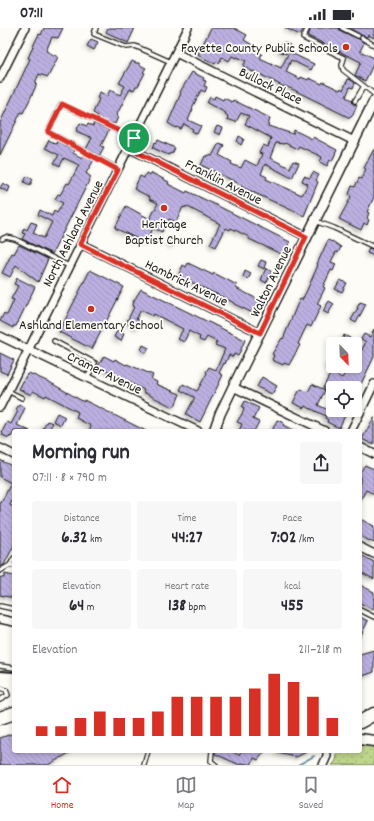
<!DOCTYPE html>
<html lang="en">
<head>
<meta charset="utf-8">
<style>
  :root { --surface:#fff; --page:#f7f7f7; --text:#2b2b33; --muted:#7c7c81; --line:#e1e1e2; --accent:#d93025 }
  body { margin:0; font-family:Dekko,sans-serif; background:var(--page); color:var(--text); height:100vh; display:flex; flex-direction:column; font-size:15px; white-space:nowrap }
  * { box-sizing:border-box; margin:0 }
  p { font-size:13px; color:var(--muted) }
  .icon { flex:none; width:22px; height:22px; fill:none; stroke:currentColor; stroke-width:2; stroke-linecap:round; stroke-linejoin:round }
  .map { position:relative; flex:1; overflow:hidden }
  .side { position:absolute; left:12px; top:401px; width:350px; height:324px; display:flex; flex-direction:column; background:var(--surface); border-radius:4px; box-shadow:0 2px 6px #0003 }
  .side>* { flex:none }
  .needle { width:26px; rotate:157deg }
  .tools { position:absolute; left:326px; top:309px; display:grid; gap:8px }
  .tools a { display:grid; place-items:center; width:36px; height:36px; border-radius:4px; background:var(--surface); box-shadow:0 2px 6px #0003; font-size:20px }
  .pin { position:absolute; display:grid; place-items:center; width:34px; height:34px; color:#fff; margin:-17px; border:2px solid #fff; border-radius:50%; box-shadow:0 1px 4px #0007 }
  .round { display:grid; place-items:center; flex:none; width:42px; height:42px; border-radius:4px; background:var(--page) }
  .summary { display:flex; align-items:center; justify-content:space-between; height:68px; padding:0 20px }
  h1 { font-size:22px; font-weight:700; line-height:30px }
  .figures { display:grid; grid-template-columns:repeat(3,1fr); gap:6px; height:68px; padding:4px 20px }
  .figures div { display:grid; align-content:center; border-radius:4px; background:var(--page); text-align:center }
  .figures b { font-size:17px; font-weight:700 }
  .figures small { font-size:11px; font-weight:400 }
  .figures p { font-size:11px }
  .chart { height:112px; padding:8px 20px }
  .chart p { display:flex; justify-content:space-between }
  .chart svg { width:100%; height:72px; margin-top:4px; stroke:var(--accent); stroke-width:6 }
  .status { display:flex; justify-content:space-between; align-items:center; height:28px; padding:0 20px; background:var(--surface); direction:ltr }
  .status svg { height:11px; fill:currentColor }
  .tab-bar { display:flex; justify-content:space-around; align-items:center; height:56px; border-top:1px solid var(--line); background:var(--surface); font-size:11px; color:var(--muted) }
  .tab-bar a { display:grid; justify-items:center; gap:2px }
  .tab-bar .on { color:var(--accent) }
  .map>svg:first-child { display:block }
  .grass { fill:url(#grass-dots); stroke:#6d7854 }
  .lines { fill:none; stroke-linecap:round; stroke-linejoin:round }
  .stream { stroke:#5e8c97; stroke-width:2 }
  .building { fill:url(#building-back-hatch); stroke:#1c1c1c; filter:url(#shadow) }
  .service-casing { stroke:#1c1c1c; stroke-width:6 }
  .minor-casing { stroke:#1c1c1c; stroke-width:10 }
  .tertiary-casing { stroke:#1c1c1c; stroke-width:12 }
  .secondary-casing { stroke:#1c1c1c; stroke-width:13 }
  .primary-casing { stroke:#1c1c1c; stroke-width:15 }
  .service { stroke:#fdfcf7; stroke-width:3.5 }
  .minor { stroke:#fdfcf7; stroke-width:7 }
  .tertiary { stroke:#fdfcf7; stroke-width:9 }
  .secondary { stroke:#fdfcf7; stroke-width:10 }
  .primary { stroke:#fdfcf7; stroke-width:12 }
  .rail { stroke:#1c1c1c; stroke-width:2 }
  .route-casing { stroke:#fff; stroke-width:8 }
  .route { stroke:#d93025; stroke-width:5 }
  .poi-dot { fill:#c8321e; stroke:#fdfcf7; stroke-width:1.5 }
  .labels { text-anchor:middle; stroke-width:3.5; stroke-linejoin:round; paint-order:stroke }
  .poi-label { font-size:14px; fill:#1c1c1c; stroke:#fdfcf7 }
  .street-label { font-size:14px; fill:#1c1c1c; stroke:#fdfcf7 }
</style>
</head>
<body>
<div class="status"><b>07:11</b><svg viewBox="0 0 49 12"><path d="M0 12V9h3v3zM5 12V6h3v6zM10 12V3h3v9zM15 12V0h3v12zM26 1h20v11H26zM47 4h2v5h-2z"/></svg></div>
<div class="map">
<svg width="374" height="737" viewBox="0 0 374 737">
  <defs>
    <pattern id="grass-dots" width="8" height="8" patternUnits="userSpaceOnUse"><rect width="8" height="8" fill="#bed58c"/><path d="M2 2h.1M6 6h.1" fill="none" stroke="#a3b678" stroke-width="1.8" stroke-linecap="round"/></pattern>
    <pattern id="building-back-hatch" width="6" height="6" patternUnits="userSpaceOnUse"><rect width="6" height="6" fill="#bbafe0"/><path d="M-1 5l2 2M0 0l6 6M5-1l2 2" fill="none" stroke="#a096c0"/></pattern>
    <filter id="shadow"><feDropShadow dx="-2" dy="2" stdDeviation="2" flood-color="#0004"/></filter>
  </defs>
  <rect width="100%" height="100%" fill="#fdfcf7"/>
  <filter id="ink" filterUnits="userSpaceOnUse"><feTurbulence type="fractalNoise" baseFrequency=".025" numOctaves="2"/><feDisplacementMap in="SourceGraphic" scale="8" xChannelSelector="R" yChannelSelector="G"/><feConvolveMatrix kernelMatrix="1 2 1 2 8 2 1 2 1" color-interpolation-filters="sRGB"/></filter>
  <g filter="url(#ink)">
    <path class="grass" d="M360 717 374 719V737H332C337 733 337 729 337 723H360Z"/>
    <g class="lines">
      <path class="stream" d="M298 737 314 728"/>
    </g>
    <path class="building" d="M44 0H63L58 10 52 9 46 23 58 29 48 49 39 46 35 55 36 56V58L30 71 23 85 21 84 0 127V95L30 31 28 30 35 14 39 6 41 7Z
      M108 0H135L128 15 106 4Z
      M211 0H234L247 7 244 12 259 21 258 24 262 26 260 30 281 40 289 24 314 36 311 42 291 32 286 44 300 51 301 49 308 52 309 50 322 56 323 54 340 62 341 60 343 62 348 51 351 52 355 55 353 60 350 59 346 69 352 72 353 76 357 77 353 87 350 90 294 62 285 58 284 59 254 43 253 44 243 38 246 33 237 29 236 30 232 28 229 33 222 29 219 35 216 34 215 36 202 29 198 26Z
      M285 0H304L300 7Z
      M311 0H339L341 3 359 11 364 15 360 23 374 30V35L365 53 355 47 361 34 308 8Z
      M349 0H374V10L368 7 367 9 361 7Z
      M91 11 98 14 94 22 87 18Z
      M283 14 290 17 286 26 279 23Z
      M132 33 136 35H139L140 37 146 40 143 44 145 45 138 58H136L134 62 130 61 116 88 118 89 115 96 113 95 112 96 97 90 98 88 93 85 99 71 97 70 100 64 107 68 110 62 120 67 125 58 119 55Z
      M192 44 204 50 203 52 206 53 204 58 207 59 205 64 201 62 192 80 193 81 188 92 201 98 197 106 192 103 193 101 184 96 181 101 177 99 176 100 168 95 181 65 180 64Z
      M215 68 223 72 224 70 232 74 233 72 270 90 268 98 293 106 294 102 312 111 313 109 337 122 332 133 330 132 327 138 320 134 322 129 301 119 299 118 297 121 285 115 284 116 276 115 270 130 290 140 293 133 299 135 292 150 265 136 261 146 267 149 266 151 302 167 308 156 302 153 304 148 310 150 313 144 319 147 316 152 318 154 304 188 242 159V157L201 137 205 128 207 129 208 127 212 128 219 115 224 117 219 127 232 134 231 136 241 140 245 132 257 138 262 126 259 125 263 117 268 119 271 110 245 96 249 88 241 85 236 94 227 91 228 88 225 86 226 85 207 75 210 69 214 71Z
      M80 95 87 98 88 96 93 98 94 95 109 102 101 118 104 119 99 128 86 121 92 110 76 103Z
      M217 98 223 100 220 107 214 104Z
      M239 108 244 111 241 117 237 114Z
      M49 112 56 116 57 113 74 122 73 125 82 130 84 126 94 132 86 145 91 149 52 226 22 211 25 206 22 205 24 200 27 202 31 194 37 196 33 205 44 210 52 194 38 187 40 182 52 188 54 183 57 185 63 175 55 171 58 166 60 167 67 155 69 156 79 137 64 130 60 138 54 135 59 127 45 120Z
      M158 112 175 120 172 126 170 125 169 127 166 126 153 120 155 114 156 115Z
      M374 121V169L367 184 369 185 367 190 369 192 367 197 364 195 361 202 339 191 351 169 349 166 352 158 355 159 359 150 361 151 366 141 364 140Z
      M146 145 151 147 152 145 169 154 168 156 186 165 187 163 212 175 290 214 283 227 249 211V209L231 200 230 202 226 200 216 219 210 216 220 196 186 178 185 180 183 179 176 194 169 191 162 204 153 200 146 215 115 200 126 178 150 191 158 175 149 171 150 169 134 161 140 148 144 150Z
      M27 148 33 151 30 157 24 154Z
      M3 155 10 159 8 164 0 160Z
      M171 209 176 212 173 218 168 215Z
      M328 212 332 214V213L341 219 338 225 336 224 331 234 336 236 333 243 331 242 323 259 325 260 317 276 321 278 311 299 307 297 298 316 300 317 289 337 284 335 283 337 272 332 274 327 272 326 282 310 283 311 297 277 300 271 302 272 307 262 318 237 317 236Z
      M19 217 48 231 38 254 16 237 10 249 2 245 12 225 14 226Z
      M369 220 374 222V228L367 225Z
      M261 232 266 234 264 241 258 238Z
      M188 235 213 247 214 245 237 257 236 260 261 273 255 286 234 276V275L225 270 178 248 183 237 186 239Z
      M266 240 272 244 266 255 261 252Z
      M90 242 124 259 92 321 59 304Z
      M245 243 251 246 248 251 243 249Z
      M17 250 35 259 16 298H13V300L0 293 4 285 7 287 14 272 11 271 18 258 14 256Z
      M340 252 347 255 342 264 335 261Z
      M141 261 245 312 238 328 234 326 233 329 229 327 225 336 224 335 219 345 223 347 200 394 186 386 194 371V369L180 362 183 356 197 363 207 345 206 344 209 339 216 342 225 321 215 317 217 314 207 309 204 314 199 312 200 309 189 303 184 314 178 311 183 301 154 286 153 288 141 282 136 291 141 293 138 300 127 295V293L134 279 132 278 134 275 133 274Z
      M329 273 334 276 328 286 323 283Z
      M360 274 366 276 356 295 351 292 358 280H357Z
      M374 301V329L359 360H323L331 344 342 350 350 338H355V334L366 314 361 311 364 306 370 309Z
      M117 303 124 306 121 313 114 309Z
      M344 307 350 310 348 316 342 313Z
      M143 317 149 320 146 325 141 322Z
      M0 325 14 332 7 346 0 343Z
      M104 328 114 333 115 331 126 337 127 336 153 347 151 351 157 354 156 356 180 366 175 378 173 379 143 364 144 362 128 354 127 356 120 352 121 350 98 338Z
      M329 333 333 335V342L327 339Z
      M29 345 51 355 84 374V372L146 403H89L91 398 76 390 78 384 46 367 45 369 33 363 31 367 19 361 27 346 28 347Z
      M262 349 277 358 272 366 257 359Z
      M312 356 325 362 318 377 328 382 333 372V382H348L339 400 327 394 328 392 325 390 326 388 305 378 304 380 293 375 299 363H300L301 361 308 364Z
      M245 373 259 380 253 391 259 394 254 403H239L242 396 237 394 243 384 244 380 242 379Z
      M19 376 25 380 17 397 30 403H14L11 409 10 408 9 410 2 407 3 405 2 404 7 394 11 396 18 383 16 382Z
      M57 385 65 389 61 397 53 393Z
      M374 389V417L362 411Z
      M277 392 284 395 283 397 295 403H272Z
      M47 393 53 395 48 403H42Z
      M0 432 14 439V469L10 477 14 479V517L4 537 0 539V473H2L11 455 0 449Z
      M365 437 374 441V466L366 462 360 473V444Z
      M360 491 374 498V515L360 508Z
      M363 528 374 534V551L360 544V533Z
      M5 546 14 548V570L0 567V549L4 550Z
      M360 557 374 564V582L360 575Z
      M360 589 368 593 360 609Z
      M374 622V644L360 649V626Z
      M14 705V723H73L48 737H0V710Z
      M215 723H231L239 727 241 723H265L258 732 254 730 251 737 242 735V737H240L215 726Z
      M278 723H309L296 729 277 725Z"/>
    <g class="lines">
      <g class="service-casing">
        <path id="service" d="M96 0 94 6 126 19 135 18 171 34
          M308 0 303 10 344 30 342 37 343 42 374 66
          M342 0 358 8
          M362 10 374 17
          M355 73 364 58
          M118 141 48 104 61 76 133 110
          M315 193 334 200 374 219
          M2 211 6 209 15 211 69 238
          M54 313 95 335 87 350
          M8 363 22 370
          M10 537 14 530
          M0 543 10 537 14 538
          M0 578 14 581
          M360 582 374 589
          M0 638 14 640
          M0 660 6 662 8 667 0 672
          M212 723 211 733 216 737
          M144 737 148 723"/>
      </g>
      <g class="minor-casing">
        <path id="minor" d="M176 25 354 113
          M0 50 25 0
          M129 120 307 209
          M81 216 260 305
          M0 308 198 403
          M233 359 325 403
          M0 379 188 0
          M351 403 374 356
          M360 419 374 426
          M0 420 14 427
          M360 519 374 526
          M0 591 14 594
          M323 737 327 728V723"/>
      </g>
      <g class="tertiary-casing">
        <path id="tertiary" d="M214 403 220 386 233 359 374 73"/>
      </g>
      <g class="secondary-casing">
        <path id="secondary" d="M360 711 374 713"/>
      </g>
      <g class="primary-casing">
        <path id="primary" d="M0 690 14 685
          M360 694 374 686"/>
      </g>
      <use href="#service" class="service"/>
      <use href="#minor" class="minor"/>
      <use href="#tertiary" class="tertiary"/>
      <use href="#secondary" class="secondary"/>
      <use href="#primary" class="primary"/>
      <path class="rail" d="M0 643 14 644"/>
    </g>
  </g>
  <g class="lines" filter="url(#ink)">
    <g class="route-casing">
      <path id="route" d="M62 76 134 110 129 120 306 209 260 305 80 216 118 142 48 104Z"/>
    </g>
    <use href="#route" class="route"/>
  </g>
  <g class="poi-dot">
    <circle cx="346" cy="19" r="4"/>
    <circle cx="164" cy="180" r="4"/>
    <circle cx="91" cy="281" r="4"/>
  </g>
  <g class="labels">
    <g class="poi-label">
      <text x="338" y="24" text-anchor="end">Fayette County Public Schools</text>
      <text x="164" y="200">Heritage<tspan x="164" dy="16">Baptist Church</tspan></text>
      <text x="91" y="301">Ashland Elementary School</text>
    </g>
    <g class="street-label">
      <text transform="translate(271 57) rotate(26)" y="5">Bullock Place</text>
      <text transform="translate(224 153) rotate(27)" y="5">Franklin Avenue</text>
      <text transform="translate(72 205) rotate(-63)" y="5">North Ashland Avenue</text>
      <text transform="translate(270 253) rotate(-64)" y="5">Walton Avenue</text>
      <text transform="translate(187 254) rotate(26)" y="5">Hambrick Avenue</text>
      <text transform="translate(105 344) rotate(26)" y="5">Cramer Avenue</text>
    </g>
  </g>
</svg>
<div class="tools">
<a><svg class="needle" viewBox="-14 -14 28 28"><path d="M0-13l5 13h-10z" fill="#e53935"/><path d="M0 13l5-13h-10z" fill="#7c7c81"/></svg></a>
<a><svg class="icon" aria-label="locate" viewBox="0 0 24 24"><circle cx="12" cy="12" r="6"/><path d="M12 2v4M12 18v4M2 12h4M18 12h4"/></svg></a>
</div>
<div class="pin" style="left:134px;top:110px;background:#1e9e55"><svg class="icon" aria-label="arrive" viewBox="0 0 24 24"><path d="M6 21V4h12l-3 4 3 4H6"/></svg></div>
<section class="side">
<div class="summary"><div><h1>Morning run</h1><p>07:11 · 8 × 790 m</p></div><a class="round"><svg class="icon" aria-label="share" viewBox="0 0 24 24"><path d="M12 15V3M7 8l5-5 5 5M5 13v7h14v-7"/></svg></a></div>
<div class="figures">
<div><p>Distance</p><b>6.32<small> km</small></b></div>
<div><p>Time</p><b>44:27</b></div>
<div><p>Pace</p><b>7:02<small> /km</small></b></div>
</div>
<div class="figures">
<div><p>Elevation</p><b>64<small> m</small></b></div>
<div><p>Heart rate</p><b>138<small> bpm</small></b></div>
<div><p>kcal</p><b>455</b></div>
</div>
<div class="chart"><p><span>Elevation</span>211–218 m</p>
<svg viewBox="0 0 160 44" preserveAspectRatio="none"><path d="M5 44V38M15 44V38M25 44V33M35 44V29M45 44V33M55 44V33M65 44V29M75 44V20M85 44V20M95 44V20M105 44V20M115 44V15M125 44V6M135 44V11M145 44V20M155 44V33"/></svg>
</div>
</section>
</div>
<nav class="tab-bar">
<a class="on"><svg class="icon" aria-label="home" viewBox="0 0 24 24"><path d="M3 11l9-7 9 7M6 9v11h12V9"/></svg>Home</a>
<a><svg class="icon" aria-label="map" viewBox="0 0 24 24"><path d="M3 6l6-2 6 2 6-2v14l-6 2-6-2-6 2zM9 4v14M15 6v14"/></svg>Map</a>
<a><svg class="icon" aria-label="saved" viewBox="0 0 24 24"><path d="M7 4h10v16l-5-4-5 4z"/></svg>Saved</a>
</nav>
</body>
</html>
